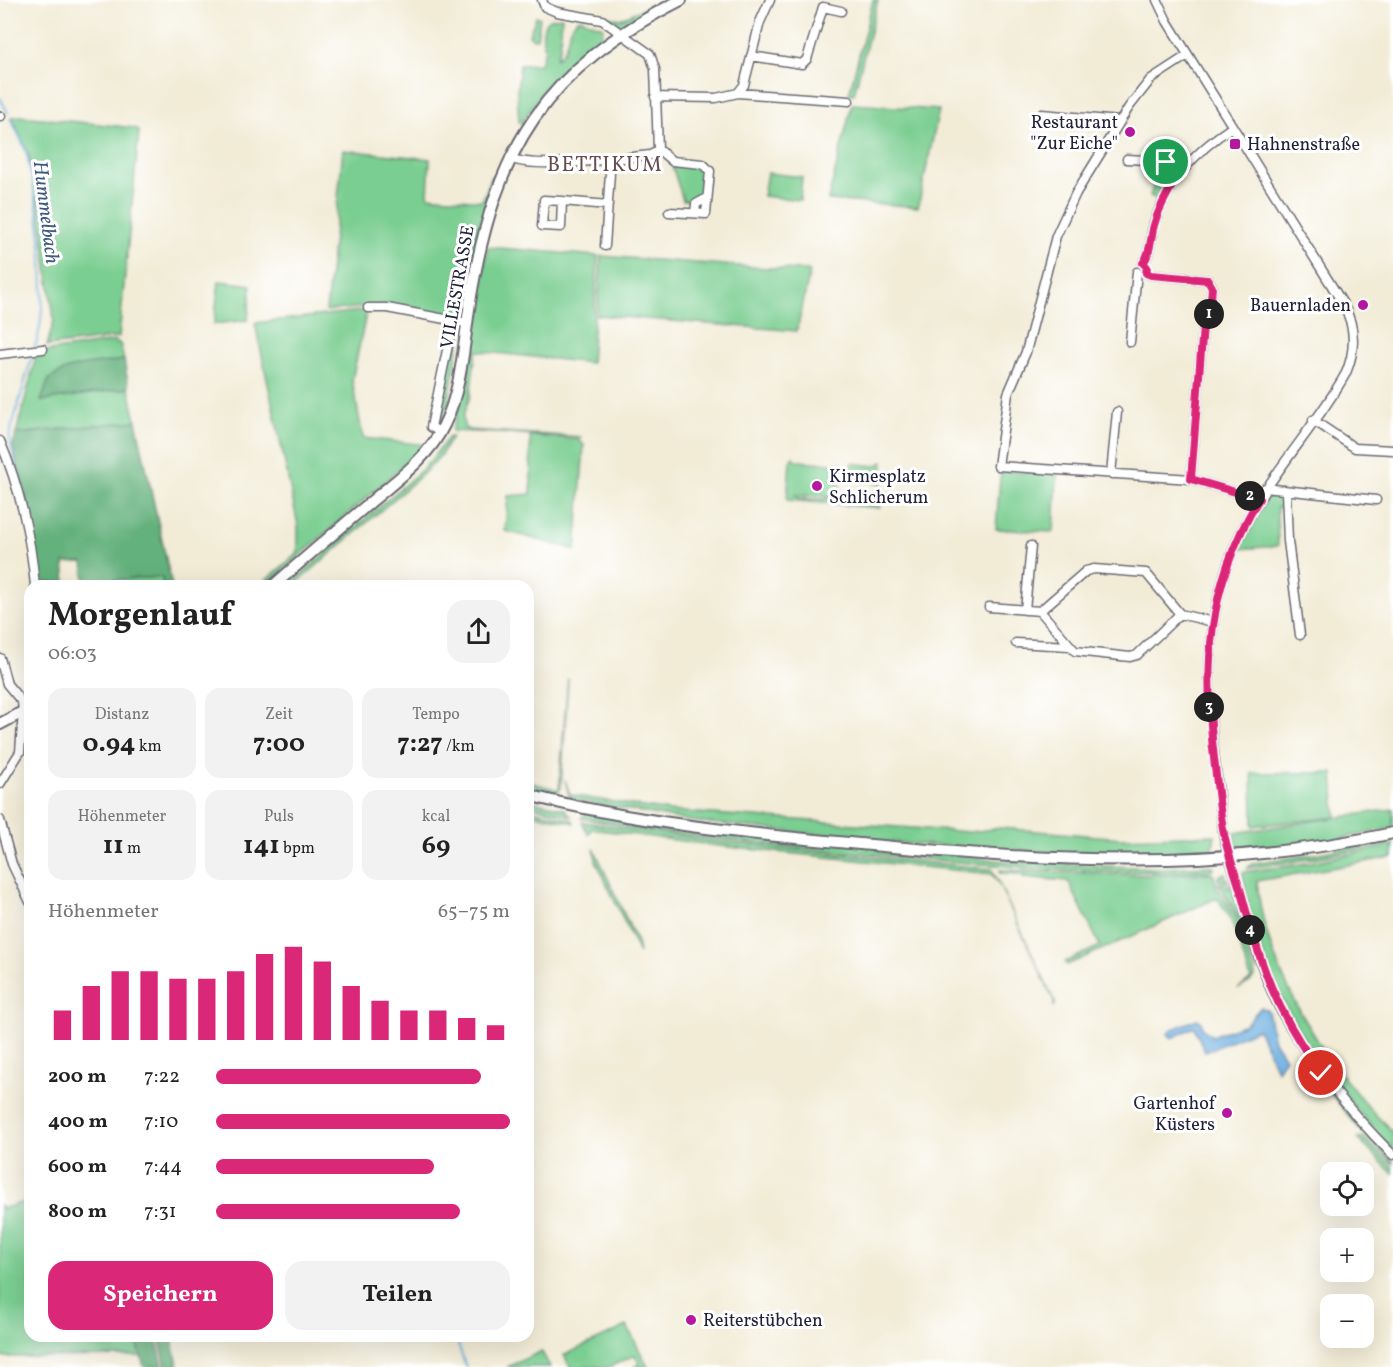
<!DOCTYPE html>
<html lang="de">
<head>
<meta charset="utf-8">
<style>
  :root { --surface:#fff; --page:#f2f2f2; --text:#222; --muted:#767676; --accent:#db2777 }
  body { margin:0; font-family:Vollkorn,serif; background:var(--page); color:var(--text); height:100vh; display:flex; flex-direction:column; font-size:22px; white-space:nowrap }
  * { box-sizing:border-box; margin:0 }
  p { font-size:20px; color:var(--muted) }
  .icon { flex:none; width:33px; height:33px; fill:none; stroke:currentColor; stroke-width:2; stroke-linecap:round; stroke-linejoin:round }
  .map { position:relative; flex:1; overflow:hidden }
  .panel { position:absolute; left:24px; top:580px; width:510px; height:762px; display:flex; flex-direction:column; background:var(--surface); border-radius:18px; box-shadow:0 6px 24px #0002 }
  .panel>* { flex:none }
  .controls { position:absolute; left:1320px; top:1162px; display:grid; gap:12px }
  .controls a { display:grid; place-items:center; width:54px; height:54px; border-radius:12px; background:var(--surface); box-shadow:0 6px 24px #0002; font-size:30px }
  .pin { position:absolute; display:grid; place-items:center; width:51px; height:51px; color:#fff; margin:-26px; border:3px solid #fff; border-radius:50%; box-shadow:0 2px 6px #0007 }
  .km { position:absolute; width:30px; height:30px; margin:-15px; border-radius:50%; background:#222; color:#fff; font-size:16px; line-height:30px; text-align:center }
  .round { display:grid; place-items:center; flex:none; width:63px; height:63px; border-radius:18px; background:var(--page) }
  .summary { display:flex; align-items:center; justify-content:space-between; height:102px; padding:0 24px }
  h1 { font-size:33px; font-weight:700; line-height:45px }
  .metrics { display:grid; grid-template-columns:repeat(3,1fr); gap:9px; height:102px; padding:6px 24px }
  .metrics div { display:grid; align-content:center; border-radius:15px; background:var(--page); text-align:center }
  .metrics b { font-size:26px; font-weight:700 }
  .metrics small { font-size:16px; font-weight:400 }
  .metrics p { font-size:16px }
  .chart { height:168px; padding:12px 24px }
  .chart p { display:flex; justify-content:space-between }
  .chart svg { width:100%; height:108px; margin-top:6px; stroke:var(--accent); stroke-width:6 }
  .button { display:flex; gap:12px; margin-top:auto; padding:12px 24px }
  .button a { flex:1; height:69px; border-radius:18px; background:var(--accent); color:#fff; font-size:24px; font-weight:700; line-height:69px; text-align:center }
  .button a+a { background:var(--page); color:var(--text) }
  ul { padding:0 24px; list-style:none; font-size:20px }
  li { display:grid; grid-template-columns:96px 72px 1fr; align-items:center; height:45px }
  li i { height:15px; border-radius:8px; background:var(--accent) }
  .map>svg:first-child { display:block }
  .green { fill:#7ace91; stroke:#4e7866; stroke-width:1.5 }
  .forest { fill:#63b17b; stroke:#426a5b; stroke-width:1.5 }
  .water { fill:#6aaddf; stroke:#46688d; stroke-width:1.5 }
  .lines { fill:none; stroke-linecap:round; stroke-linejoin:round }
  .stream { stroke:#6aaddf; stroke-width:2 }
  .minor-casing { stroke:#6b6972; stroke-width:11 }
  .major-casing { stroke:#6b6972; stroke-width:14 }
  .minor { stroke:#fff; stroke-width:8 }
  .major { stroke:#fff; stroke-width:10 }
  .route-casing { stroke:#fff; stroke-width:12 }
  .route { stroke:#db2777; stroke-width:8 }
  .poi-dot { fill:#b5179e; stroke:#fff; stroke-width:2 }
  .labels { text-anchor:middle; stroke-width:6; stroke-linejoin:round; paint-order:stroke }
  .poi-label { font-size:18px; fill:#22223b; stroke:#fff; text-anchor:end }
  .street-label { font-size:18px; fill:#22223b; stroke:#fff }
  .water-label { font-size:20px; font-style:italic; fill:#3f5a7d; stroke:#fff }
  .quarter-label { font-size:21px; letter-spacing:1.5px; fill:#684e50; stroke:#fff }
</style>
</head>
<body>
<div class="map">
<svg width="1393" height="1367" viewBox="0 0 1393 1367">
  <rect width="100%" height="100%" fill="#fff"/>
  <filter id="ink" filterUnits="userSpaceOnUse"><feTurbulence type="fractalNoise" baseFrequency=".0167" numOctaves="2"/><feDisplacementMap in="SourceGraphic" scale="12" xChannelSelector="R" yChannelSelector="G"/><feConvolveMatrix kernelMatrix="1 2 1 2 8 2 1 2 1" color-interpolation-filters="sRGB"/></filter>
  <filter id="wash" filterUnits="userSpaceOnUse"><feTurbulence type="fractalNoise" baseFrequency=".008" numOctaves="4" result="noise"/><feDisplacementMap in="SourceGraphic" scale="24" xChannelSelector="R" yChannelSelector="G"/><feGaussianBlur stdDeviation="1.35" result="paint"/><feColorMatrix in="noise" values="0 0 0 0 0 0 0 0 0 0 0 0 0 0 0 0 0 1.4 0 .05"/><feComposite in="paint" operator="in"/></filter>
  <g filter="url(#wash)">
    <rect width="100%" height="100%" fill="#f2ecd7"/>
    <path class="green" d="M544 0H549L551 5 620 19 663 0H672L624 26 600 17 553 10Z
      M873 0H878L854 94H849Z
      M536 16 540 18 537 38 533 39 529 35Z
      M562 17 560 47 556 58C572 49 564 26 580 18L603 27C603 40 594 43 585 47L543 92 523 121 519 122 517 91 520 65 540 64 545 49C542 41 540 21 552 18 556 17 559 18 562 17Z
      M852 104 939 110 918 207 828 200Z
      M21 116 135 128 139 131 119 337 47 346 54 320 38 199H35L29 156 12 117Z
      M343 150 430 159 428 196 482 201 492 176 496 178 480 222 463 316 461 319 382 305 326 311Z
      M686 165 699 168 706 182 703 192 692 201 683 200 672 166Z
      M1165 165 1177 172 1160 200 1150 196 1159 168Z
      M767 173 802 177 800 200 763 196Z
      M488 247 598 256 591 363 476 351 470 396 463 416 464 427 469 430 582 437 452 431 464 390Z
      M601 256 810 271 797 331 597 315Z
      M219 281 251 285 248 320 214 324Z
      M367 310 352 380 363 438 427 445 265 586H259L298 553V525L255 323Z
      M458 328 461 331 448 404 439 427 435 423 454 329Z
      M115 341 120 344 124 360 80 366 42 401 129 388 136 421 16 434 37 353Z
      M530 436 577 439 584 445 576 550 505 531 508 496 531 494Z
      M449 437H452L441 455 422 475 293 586H287L424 468Z
      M793 457 797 461 841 464 839 497 794 495C810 504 832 497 849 496 857 496 865 497 873 498V494H880V484L874 483 872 475 852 474V463L875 466 883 462 880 508 787 500 790 461Z
      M1004 471 1057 475 1054 532 996 529 1000 477Z
      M1268 495C1275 498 1281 497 1283 507H1277L1278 546 1240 549Z
      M162 577 163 586H50V583Z
      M568 678 561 788 555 796 528 789V782L559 790Z
      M1252 773H1333L1336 817 1253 826Z
      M565 780 570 795 669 811 970 832 1000 828 1122 838 1215 835 1212 852 1123 856 911 844 690 821 570 799Z
      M528 800 565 809 571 816 528 805Z
      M528 809 573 820 574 823 528 813Z
      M1393 809V828L1340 839 1245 850 1234 845 1235 833 1240 832Z
      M586 813 1005 861 1155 868 1213 866 1214 868 1209 871C1103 875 997 866 892 856 788 847 684 837 581 818Z
      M582 822 723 842 992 869 1055 1003 1054 1007V1001L999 884 992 874 719 846 592 829 588 834Z
      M1393 838V842C1345 853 1296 862 1247 868L1254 863 1315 854Z
      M1393 845V857L1257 881C1265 972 1328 1070 1393 1132V1150C1316 1069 1260 988 1243 876V872L1297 865Z
      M594 848 637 942 639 953 596 861Z
      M1000 870 1144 875 1213 873 1217 888 1237 918 1255 976 1250 982 1238 989 1251 979 1230 917 1217 898 1067 965 1065 962 1100 946 1068 881 1023 877 1022 874 1000 873Z
      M1225 874 1241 909 1257 972 1240 919 1218 883 1225 882 1226 888H1229L1228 880H1218V876Z
      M1314 1073 1393 1161V1164L1355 1124Z
      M1363 1137 1393 1168V1174L1358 1139Z
      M30 1200V1336L136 1337 141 1356 0 1357V1204L2 1209Z
      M627 1326 648 1367H635L640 1364 635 1355 609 1367H570L564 1355Z
      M542 1352 550 1367H507L538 1353Z"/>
    <path class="forest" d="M124 360 129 388 41 401 49 379 65 370 79 366Z
      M136 421 172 586H163L162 577 85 581 83 562 64 563 66 583 42 582 13 446 16 434Z
      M136 1337H156L163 1367H144Z
      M159 1337H171L179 1367H166Z"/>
    <path class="water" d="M1261 1007 1268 1011 1274 1041 1285 1058 1277 1070 1258 1029 1205 1052 1194 1027 1172 1038 1168 1034 1172 1029 1197 1019 1201 1021 1203 1029 1212 1036 1246 1024Z"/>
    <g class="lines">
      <path class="stream" d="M0 98 8 113
        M10 118C16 130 24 143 27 156 39 205 51 300 35 347
        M19 481 9 437 33 353
        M35 551 43 586
        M455 1336 466 1367"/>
    </g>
  </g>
  <g filter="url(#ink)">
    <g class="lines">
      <g class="minor-casing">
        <path id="minor" d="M1157 0 1167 21 1343 304C1356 327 1356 349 1346 373 1312 434 1261 482 1234 548 1204 620 1206 693 1216 770 1219 792 1220 815 1224 837 1228 856 1236 875 1241 894 1252 932 1260 969 1278 1005 1307 1061 1349 1111 1393 1155
          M1188 55 1151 79 1129 107 1076 193 1056 236 1026 352 1008 394 998 466 1191 479 1259 499
          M751 56 802 64 807 59 823 7 841 11
          M738 93 849 101
          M655 97 716 98 738 93 744 85 760 22 770 0
          M1042 114 1119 121
          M0 116H1
          M658 149 672 161 703 164 710 171 706 214 669 212
          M510 158C537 170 619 158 651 155L658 149 655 69 650 54 602 20 557 12 545 7 542 0
          M1127 159 1164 161 1180 172
          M562 201 544 200 542 226 561 227 562 201 608 205
          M695 213 696 204 707 198
          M605 246 611 158
          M1143 263C1152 253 1150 235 1154 223 1168 181 1197 150 1232 127
          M1146 273 1151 275 1208 280 1212 286 1210 312 1203 326 1191 479
          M368 308H387L466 323
          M1130 342 1137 272
          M0 354 43 349
          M1313 420 1355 448 1393 450
          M440 432 431 427 453 321
          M0 441C19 485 31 538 35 586
          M1111 474 1117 412
          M1265 488 1376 500
          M1286 491 1288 541 1300 635
          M989 607 1040 611 1086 571 1094 569 1146 573 1180 614 1213 622
          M1025 610 1031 546
          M1040 611 1075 651 1130 657 1137 655 1180 614
          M1016 643 1069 646
          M0 658 7 684 22 702 23 711 20 752 0 784
          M0 820 12 864 30 902"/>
      </g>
      <g class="major-casing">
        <path id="major" d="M273 586C306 557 339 529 373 500 399 478 429 457 444 425 463 387 464 337 471 296 496 147 545 69 681 0
          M0 724 30 708
          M528 795C636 823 749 834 860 844 1043 861 1212 872 1393 833"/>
      </g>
      <use href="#minor" class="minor"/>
      <use href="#major" class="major"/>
    </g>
  </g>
  <g class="lines" filter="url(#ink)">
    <g class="route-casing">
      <path id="route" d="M1166 162 1180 172C1171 188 1160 204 1155 222 1150 235 1152 252 1143 263L1147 267 1146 273 1151 275 1208 280 1212 287 1210 312 1203 326 1191 479 1259 499C1206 586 1203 669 1215 767 1218 791 1220 816 1225 839 1229 858 1237 877 1242 896 1261 967 1276 1012 1321 1073"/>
    </g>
    <use href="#route" class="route"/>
  </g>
  <g class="poi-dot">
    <circle cx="1130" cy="132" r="6"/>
    <rect x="1229" y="138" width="12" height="12" rx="3"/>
    <circle cx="1363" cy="305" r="6"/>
    <circle cx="817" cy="486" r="6"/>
    <circle cx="1227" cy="1113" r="6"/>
    <circle cx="691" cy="1320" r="6"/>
  </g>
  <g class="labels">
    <g class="poi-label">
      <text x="1118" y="128">Restaurant<tspan x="1118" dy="21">"Zur Eiche"</tspan></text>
      <text x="1247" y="150" text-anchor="start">Hahnenstraße</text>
      <text x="1351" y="311">Bauernladen</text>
      <text x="829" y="482" text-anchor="start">Kirmesplatz<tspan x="829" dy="21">Schlicherum</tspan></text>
      <text x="1215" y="1109">Gartenhof<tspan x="1215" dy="21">Küsters</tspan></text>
      <text x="703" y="1326" text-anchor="start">Reiterstübchen</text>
    </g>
    <g class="street-label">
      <text transform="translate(457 287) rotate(-80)" y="6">VILLESTRASSE</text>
    </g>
    <g class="water-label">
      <text transform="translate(47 212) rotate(83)" y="7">Hummelbach</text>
    </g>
    <g class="quarter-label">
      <text x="605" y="171">BETTIKUM</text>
    </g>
  </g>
</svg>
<div class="controls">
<a><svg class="icon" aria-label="locate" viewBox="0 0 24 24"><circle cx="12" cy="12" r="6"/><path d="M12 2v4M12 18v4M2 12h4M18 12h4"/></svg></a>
<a>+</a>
<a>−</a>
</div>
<div class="pin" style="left:1166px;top:162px;background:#1e9e55"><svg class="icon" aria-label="arrive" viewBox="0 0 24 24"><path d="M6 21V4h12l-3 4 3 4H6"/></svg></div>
<div class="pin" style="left:1321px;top:1073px;background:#d93025"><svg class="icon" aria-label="check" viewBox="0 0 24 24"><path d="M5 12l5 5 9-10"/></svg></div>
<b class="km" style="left:1209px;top:314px">1</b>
<b class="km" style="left:1250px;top:496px">2</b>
<b class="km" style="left:1209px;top:707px">3</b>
<b class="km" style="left:1250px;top:930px">4</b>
<section class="panel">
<div class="summary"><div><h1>Morgenlauf</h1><p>06:03</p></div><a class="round"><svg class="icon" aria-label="share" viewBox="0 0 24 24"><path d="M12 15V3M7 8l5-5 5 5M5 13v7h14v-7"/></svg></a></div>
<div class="metrics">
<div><p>Distanz</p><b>0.94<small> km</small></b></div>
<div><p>Zeit</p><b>7:00</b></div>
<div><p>Tempo</p><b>7:27<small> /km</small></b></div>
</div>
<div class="metrics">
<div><p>Höhenmeter</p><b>11<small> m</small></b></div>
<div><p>Puls</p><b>141<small> bpm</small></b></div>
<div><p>kcal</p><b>69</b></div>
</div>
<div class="chart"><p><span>Höhenmeter</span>65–75 m</p>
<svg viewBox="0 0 160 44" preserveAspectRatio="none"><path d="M5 44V32M15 44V22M25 44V16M35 44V16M45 44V19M55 44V19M65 44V16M75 44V9M85 44V6M95 44V12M105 44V22M115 44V28M125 44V32M135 44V32M145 44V35M155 44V38"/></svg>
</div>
<ul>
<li><b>200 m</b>7:22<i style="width:90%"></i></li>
<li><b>400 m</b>7:10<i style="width:100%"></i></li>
<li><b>600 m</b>7:44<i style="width:74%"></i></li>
<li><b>800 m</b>7:31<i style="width:83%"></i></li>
</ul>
<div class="button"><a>Speichern</a><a>Teilen</a></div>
</section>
</div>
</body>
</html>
